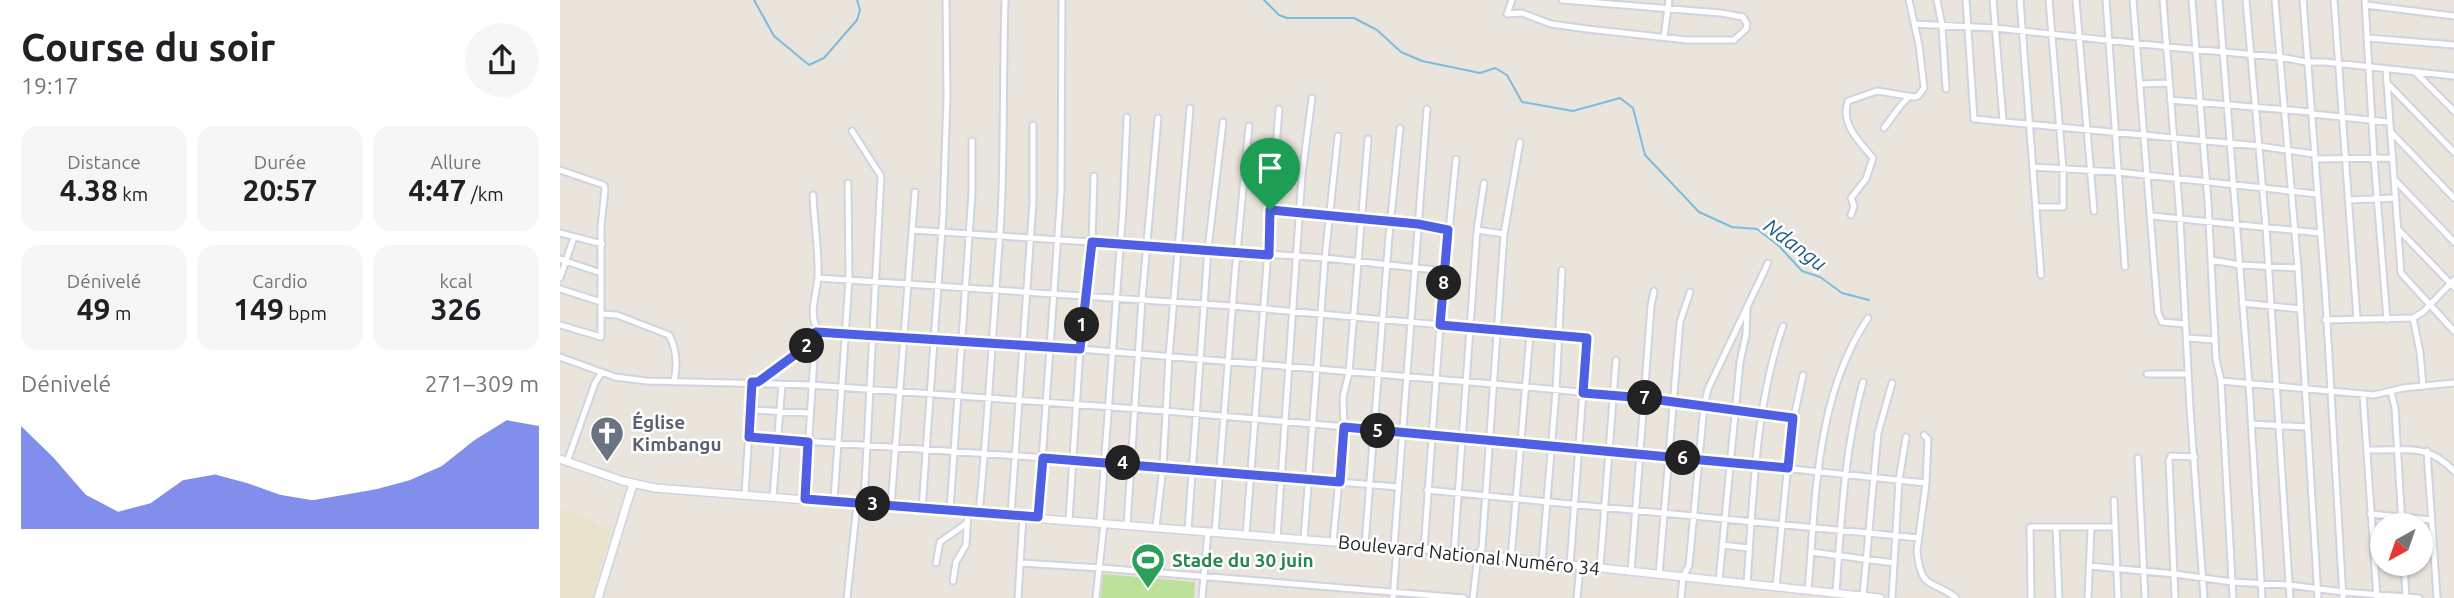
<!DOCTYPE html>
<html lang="fr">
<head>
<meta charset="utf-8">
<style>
  :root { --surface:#fff; --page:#f6f6f6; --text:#202124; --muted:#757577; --accent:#4e5fe3 }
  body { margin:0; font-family:Ubuntu,sans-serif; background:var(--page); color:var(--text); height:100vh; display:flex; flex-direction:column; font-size:26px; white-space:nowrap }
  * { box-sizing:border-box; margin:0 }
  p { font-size:23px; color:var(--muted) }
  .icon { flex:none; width:38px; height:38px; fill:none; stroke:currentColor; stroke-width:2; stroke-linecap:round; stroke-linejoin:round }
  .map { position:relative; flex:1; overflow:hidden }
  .sheet { display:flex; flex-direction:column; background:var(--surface); width:560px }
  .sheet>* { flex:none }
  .needle { width:46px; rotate:220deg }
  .fabs { position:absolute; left:1810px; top:513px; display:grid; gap:14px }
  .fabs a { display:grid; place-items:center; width:63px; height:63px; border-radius:50%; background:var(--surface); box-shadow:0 2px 5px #0004; font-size:35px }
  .pin { position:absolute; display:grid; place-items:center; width:60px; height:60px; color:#fff; margin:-72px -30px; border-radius:50% 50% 50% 0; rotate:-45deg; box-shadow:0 0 7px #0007 }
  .pin .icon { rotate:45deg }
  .km { position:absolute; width:35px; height:35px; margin:-18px; border-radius:50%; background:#222; color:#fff; font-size:19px; line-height:35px; text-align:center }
  .round { display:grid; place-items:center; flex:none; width:74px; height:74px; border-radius:37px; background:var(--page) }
  .head { display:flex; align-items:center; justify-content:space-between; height:119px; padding:0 21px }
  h1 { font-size:38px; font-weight:700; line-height:52px }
  .stats { display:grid; grid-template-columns:repeat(3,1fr); gap:10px; height:119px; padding:7px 21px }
  .stats div { display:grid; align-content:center; border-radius:18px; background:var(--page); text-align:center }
  .stats b { font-size:30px; font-weight:700 }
  .stats small { font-size:19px; font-weight:400 }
  .stats p { font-size:19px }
  .chart { height:196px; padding:14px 21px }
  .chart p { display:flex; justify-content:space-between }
  .chart svg { width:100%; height:126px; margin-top:7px; fill:var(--accent); opacity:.7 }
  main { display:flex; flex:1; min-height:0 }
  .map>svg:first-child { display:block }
  .education { fill:#e9e2cd }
  .pitch { fill:#bde09b }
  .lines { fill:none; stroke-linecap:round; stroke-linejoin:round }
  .stream { stroke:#7bbddf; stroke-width:2 }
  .street-casing { stroke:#d1d3e0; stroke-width:9 }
  .secondary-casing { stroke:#d1d3e0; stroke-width:10 }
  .street { stroke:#fff; stroke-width:5 }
  .secondary { stroke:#fff; stroke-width:7 }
  .route-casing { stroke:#fff; stroke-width:14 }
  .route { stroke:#4e5fe3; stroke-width:9 }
  .labels { text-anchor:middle; stroke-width:5; stroke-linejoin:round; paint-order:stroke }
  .worship-label { font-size:19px; font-weight:bold; fill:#5b616d; stroke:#fff; text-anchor:start }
  .street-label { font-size:19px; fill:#282828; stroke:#fff }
  .leisure-label { font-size:19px; font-weight:bold; fill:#27864d; stroke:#fff; text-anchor:start }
  .water-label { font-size:21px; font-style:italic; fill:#1d5b88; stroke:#fff }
</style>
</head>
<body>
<main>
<section class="sheet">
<div class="head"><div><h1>Course du soir</h1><p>19:17</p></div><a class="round"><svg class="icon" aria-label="share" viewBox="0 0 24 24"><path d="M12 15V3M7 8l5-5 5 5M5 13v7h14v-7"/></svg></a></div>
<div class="stats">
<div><p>Distance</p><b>4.38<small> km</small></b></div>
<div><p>Durée</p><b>20:57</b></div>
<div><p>Allure</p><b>4:47<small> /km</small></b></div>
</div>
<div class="stats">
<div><p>Dénivelé</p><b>49<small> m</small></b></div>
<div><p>Cardio</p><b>149<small> bpm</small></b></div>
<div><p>kcal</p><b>326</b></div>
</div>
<div class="chart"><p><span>Dénivelé</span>271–309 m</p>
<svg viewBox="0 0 160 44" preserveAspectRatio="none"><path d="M0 44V8L10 19L20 32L30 38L40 35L50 27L60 25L70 28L80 32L90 34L100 32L110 30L120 27L130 22L140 13L150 6L160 8V44z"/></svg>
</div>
</section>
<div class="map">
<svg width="1894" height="598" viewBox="0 0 1894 598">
  <rect width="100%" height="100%" fill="#e9e4dc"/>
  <path class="education" d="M0 509 35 521 34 523 38 526 51 530 32 598H0Z"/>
  <path class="pitch" d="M543 574 635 582 634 598H541Z"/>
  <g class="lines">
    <path class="stream" d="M194 0 214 36 249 65 264 58 297 20 300 10 297 0
      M704 0 719 15 727 18H794L817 30 841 52 862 61 920 73 935 68 947 75 962 102 1013 111 1060 98 1073 108 1085 155 1139 212 1172 227 1197 229 1219 246 1242 271 1260 277 1282 293 1309 300"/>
    <g class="street-casing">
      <path id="street" d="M952 0 947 14 962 13 991 24 1027 29 1127 40H1174L1186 29 1187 24 1183 17 1161 13 1002 0
        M1377 0 1382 25 1386 89
        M1406 0 1414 119 1699 146 1754 154
        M1433 0 1443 120
        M1460 0 1481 275
        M1516 0 1534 211
        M1546 0 1565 267
        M1573 0 1598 313 1602 322 1626 324
        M1603 0 1620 219 1630 408 1644 598
        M1632 0 1648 202 1656 359 1661 381 1673 598
        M1659 0 1689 384 1702 598
        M1686 0 1706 227 1730 598
        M1715 0 1738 268 1758 598
        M1743 0 1765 288 1783 598
        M1774 0 1797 319
        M1805 0 1814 158 1827 320
        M1806 5 1894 16
        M1354 24 1435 28 1619 48 1720 57 1746 62H1765L1894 76
        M1104 37 1109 0
        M1808 38 1894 45
        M1826 69 1841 273 1894 331
        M1856 73 1894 111
        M1827 83 1894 152
        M1580 84 1609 83
        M1610 100 1751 112
        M1752 114 1829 122
        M1324 128C1330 120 1342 102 1349 97
        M292 131 321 176 304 503
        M1831 132 1894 198
        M1755 159 1833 158
        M1473 167 1558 172 1757 194
        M0 170 44 185 45 189 41 227V337L0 325
        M1836 181 1894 242
        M1788 200 1836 198
        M1476 207H1503V169L1489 0
        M710 210 858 224 888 230
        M1291 215 1294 206 1291 198 1306 179 1313 158C1300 142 1280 125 1288 101L1317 91 1354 97 1358 96 1364 88 1359 45 1349 0
        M1592 216 1761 233
        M353 230 765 258 885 271
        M917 230 944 234
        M1839 230 1894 287
        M0 233 42 244
        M0 259 41 273
        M1651 260 1680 265 1738 268
        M0 278 14 237
        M258 278 672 306 1027 338 1010 565
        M0 289 41 302
        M1682 303 1740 309
        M42 314 57 315 109 335C117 349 117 367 114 382
        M1853 318 1860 352 1863 386
        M1765 320 1853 318 1863 312 1894 280
        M256 332 520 349 934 384 1084 398 1233 418
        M1628 338 1655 340
        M0 357 55 377 87 381 251 385 605 411 1049 450 1366 483
        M1587 374H1628
        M1661 381 1814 395 1843 388 1894 383
        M198 382 255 340
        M1831 391 1835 408 1842 525
        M1803 395 1817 598
        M191 410 250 413
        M1691 424 1747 427
        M1364 435 1368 439 1366 483 1357 551C1361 593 1374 579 1396 598
        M189 437 571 464 837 487
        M1807 450C1844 451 1866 442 1894 471
        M1867 451 1877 598
        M1578 458 1585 598
        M7 462 35 383 42 372
        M867 490 1359 538
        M185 494 192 382
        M213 497 222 384
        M245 499 256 326C249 311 257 293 258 277 259 251 254 222 253 195
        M1554 500 1558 598
        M274 501 289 279 288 183
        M331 506 355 192
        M362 509 383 215 387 97 386 0
        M390 510 412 193V141
        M419 513C426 443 430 374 435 304 437 267 441 229 442 192 444 127 443 65 445 0
        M1810 514 1872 520
        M451 515 473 202V125
        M478 518 501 191 502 0
        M509 520 520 349 532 242 534 176
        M540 523 563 208 567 117
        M567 525 582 299 598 118
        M596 527 603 467 609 357 630 108
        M1496 528 1499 598
        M628 530 648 249 663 122
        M655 532 675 273 689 126
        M686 535 719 109
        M717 538 742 175 752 98
        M744 540 765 258 778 136
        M773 542 784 427 783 397 789 373 808 139
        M805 545 829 236 840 128
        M1162 545 1189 548
        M834 547 867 109
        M864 550 880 325 896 159
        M1251 552 1334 563
        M894 553 917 230 924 183
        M951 559 970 334
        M982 562 996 391 1002 270
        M376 563 380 542 407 523
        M461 563 541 568 904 598
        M1844 564 1846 598
        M1529 566 1615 574 1672 582 1729 585 1783 592 1859 598
        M1040 568 1056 360
        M1071 572 1091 306 1094 291
        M1099 575 1120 322 1130 292
        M393 581 396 562 406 545 408 512
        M1159 581 1180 362 1186 335 1187 309
        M1187 584C1193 500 1195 405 1223 326
        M1216 587 1231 431 1243 375
        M1248 590C1256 499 1255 397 1308 318
        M1276 593C1281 522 1284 451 1303 382
        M1303 596 1316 454 1318 433 1332 383
        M287 598 297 504
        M458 598 463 516
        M536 598 544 523
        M642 598 648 531
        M833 598 837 547
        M913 598 918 555 922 548 944 234 960 142
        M1017 598 1020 566
        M1121 598 1123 577 1129 565 1144 406 1148 389 1208 263
        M1332 598 1339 480 1346 437
        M1471 598 1470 527H1554
        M1528 598 1531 528
        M1615 598 1609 460 1611 456 1635 457"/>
    </g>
    <g class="secondary-casing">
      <path id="secondary" d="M0 459 63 481 95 488 874 550 1320 598
        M38 598 73 484"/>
    </g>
    <use href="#street" class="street"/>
    <use href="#secondary" class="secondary"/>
  </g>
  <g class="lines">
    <g class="route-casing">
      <path id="route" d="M710 210 858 224 888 230 880 325 1027 338 1023 393 1084 398 1233 418 1228 468 784 427 780 482 483 458 478 517 245 499 248 442 189 437 192 382H198L255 340 256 332 520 349 532 242 709 255Z"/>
    </g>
    <use href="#route" class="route"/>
  </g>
  <defs>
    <g id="church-pin" transform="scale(1.75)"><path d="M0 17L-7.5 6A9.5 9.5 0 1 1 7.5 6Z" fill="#6b7280" stroke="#fff"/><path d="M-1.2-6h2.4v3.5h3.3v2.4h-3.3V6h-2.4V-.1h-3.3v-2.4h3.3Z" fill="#fff"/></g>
    <g id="stadium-pin" transform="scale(1.75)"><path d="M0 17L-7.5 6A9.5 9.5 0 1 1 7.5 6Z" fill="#2e9e5b" stroke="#fff"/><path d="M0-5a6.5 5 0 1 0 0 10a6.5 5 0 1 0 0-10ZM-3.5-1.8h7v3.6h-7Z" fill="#fff"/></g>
  </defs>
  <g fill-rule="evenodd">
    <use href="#church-pin" x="47" y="433"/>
    <use href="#stadium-pin" x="588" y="560"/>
  </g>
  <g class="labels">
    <g class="worship-label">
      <text x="72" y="429">Église<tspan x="72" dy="22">Kimbangu</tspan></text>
    </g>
    <g class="street-label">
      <text transform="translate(909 555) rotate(6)" y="7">Boulevard National Numéro 34</text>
    </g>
    <g class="leisure-label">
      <text x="612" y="567">Stade du 30 juin</text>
    </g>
    <g class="water-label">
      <text transform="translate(1235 245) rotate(37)" y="7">Ndangu</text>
    </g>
  </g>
</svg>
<div class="fabs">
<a><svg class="needle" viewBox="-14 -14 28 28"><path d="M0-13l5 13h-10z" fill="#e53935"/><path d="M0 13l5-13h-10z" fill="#757577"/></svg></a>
</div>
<div class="pin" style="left:710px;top:210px;background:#1e9e55"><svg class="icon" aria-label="arrive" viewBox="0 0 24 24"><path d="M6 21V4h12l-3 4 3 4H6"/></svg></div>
<b class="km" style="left:522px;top:325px">1</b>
<b class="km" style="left:247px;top:346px">2</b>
<b class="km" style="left:313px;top:504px">3</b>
<b class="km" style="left:563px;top:463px">4</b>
<b class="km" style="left:818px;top:431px">5</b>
<b class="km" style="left:1123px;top:458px">6</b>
<b class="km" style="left:1085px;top:398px">7</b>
<b class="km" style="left:884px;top:283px">8</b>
</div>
</main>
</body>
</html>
